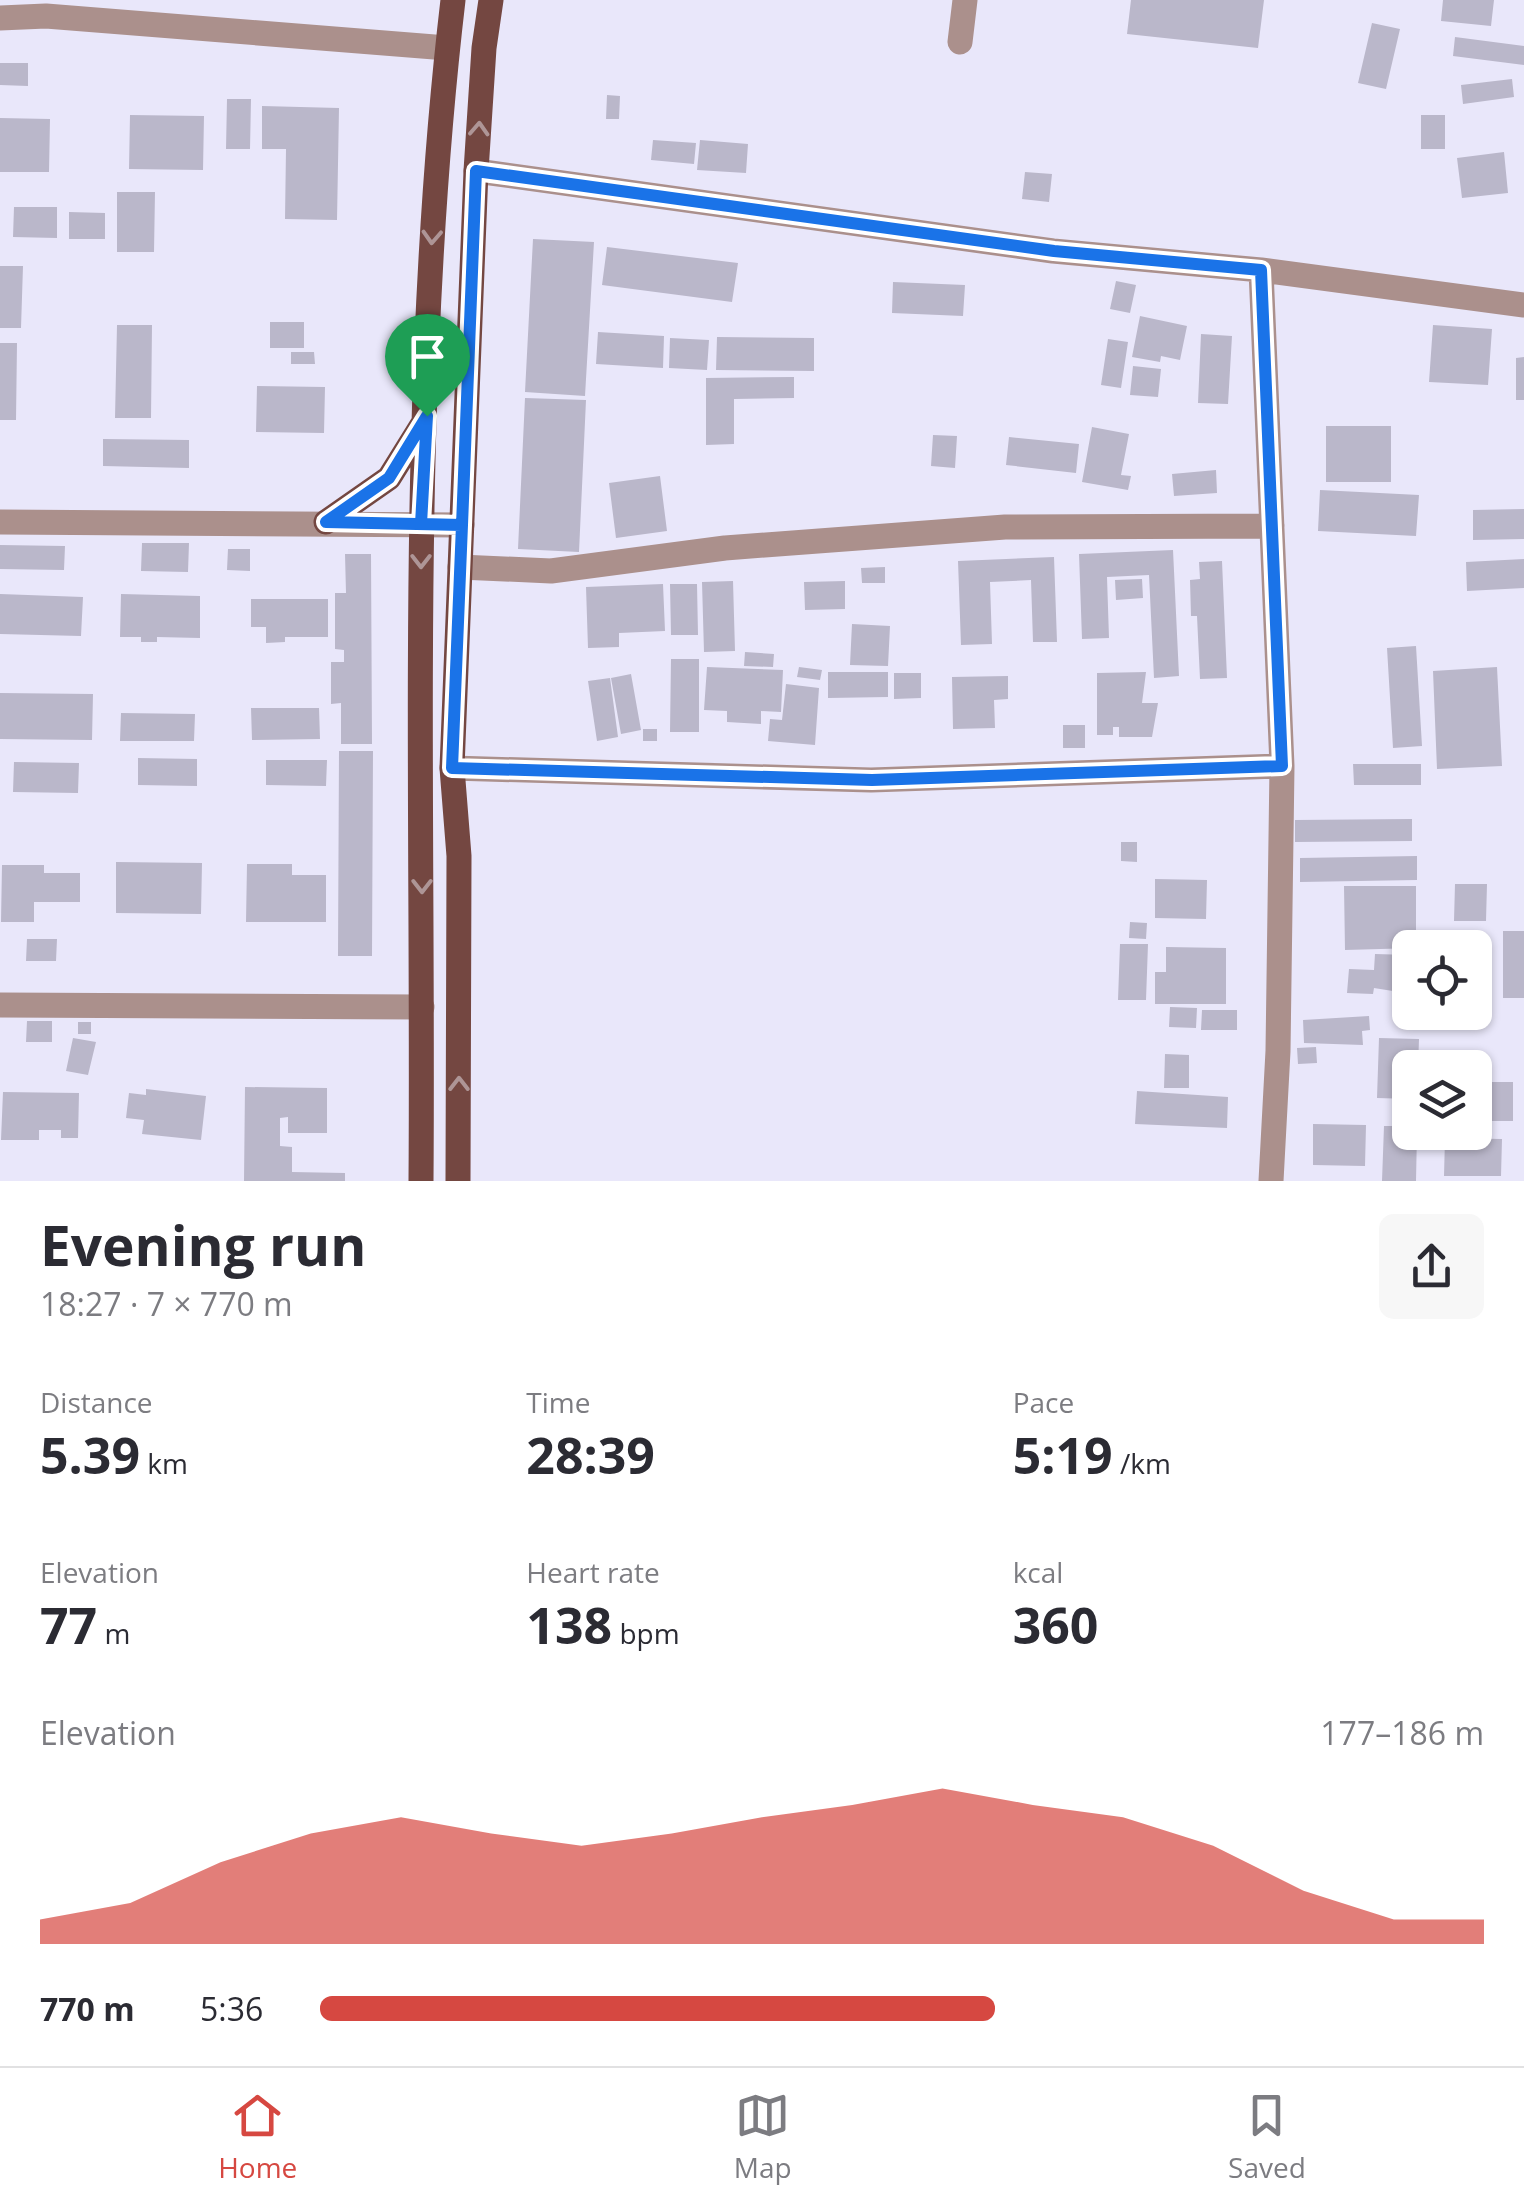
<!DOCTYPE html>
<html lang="en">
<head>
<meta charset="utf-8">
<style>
  :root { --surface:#fff; --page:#f7f7f7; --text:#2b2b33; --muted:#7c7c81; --line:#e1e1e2; --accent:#d64841 }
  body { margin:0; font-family:"Open Sans",sans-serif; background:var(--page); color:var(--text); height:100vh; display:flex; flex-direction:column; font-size:38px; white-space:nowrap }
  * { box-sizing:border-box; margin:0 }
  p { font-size:32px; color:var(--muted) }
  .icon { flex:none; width:55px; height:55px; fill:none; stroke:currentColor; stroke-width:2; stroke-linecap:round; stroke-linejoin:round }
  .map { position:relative; height:1181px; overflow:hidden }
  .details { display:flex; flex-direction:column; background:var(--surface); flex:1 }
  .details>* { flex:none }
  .controls { position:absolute; left:1392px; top:930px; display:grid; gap:20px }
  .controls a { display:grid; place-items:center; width:100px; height:100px; border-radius:15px; background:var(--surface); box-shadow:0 2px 8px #0004; font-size:50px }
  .pin { position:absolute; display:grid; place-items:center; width:85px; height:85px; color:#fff; margin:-102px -42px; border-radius:50% 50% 50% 0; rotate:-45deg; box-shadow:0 0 10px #0007 }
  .pin .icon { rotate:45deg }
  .round { display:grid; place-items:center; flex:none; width:105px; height:105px; border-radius:15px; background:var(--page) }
  .head { display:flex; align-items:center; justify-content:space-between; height:170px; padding:0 40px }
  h1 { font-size:55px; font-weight:700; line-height:75px }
  .metrics { display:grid; grid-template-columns:repeat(3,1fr); gap:15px; height:170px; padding:10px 40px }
  .metrics div { display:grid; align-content:center }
  .metrics b { font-size:50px; font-weight:700 }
  .metrics small { font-size:28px; font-weight:400 }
  .metrics p { font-size:28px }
  .chart { height:280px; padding:20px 40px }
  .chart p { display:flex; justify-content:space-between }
  .chart svg { width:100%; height:180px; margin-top:10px; fill:var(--accent); opacity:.7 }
  ul { padding:0 40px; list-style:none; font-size:32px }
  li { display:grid; grid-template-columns:160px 120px 1fr; align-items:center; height:75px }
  li i { height:25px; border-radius:12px; background:var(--accent) }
  .tab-bar { display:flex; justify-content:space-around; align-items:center; height:140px; border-top:2px solid var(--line); background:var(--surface); font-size:28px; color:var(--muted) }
  .tab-bar a { display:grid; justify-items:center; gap:5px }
  .tab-bar .selected { color:var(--accent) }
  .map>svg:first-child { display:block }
  .building { fill:#bab7ca }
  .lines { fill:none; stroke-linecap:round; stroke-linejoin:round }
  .minor { stroke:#ab908c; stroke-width:25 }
  .major { stroke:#744741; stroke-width:25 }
  .oneway { stroke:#ae9596 }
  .route-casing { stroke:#fff; stroke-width:20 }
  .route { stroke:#1a73e8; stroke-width:12 }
</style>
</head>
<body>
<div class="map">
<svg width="1524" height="1181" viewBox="0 0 1524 1181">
  <rect width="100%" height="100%" fill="#e9e7fa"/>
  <path class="building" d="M1131 0H1264L1258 48 1127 34Z
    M1443 0H1494L1491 26 1441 21Z
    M1372 23 1400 29 1386 89 1358 83Z
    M1455 37 1524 46V65L1453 56Z
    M0 63H28V86L0 85Z
    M1512 79 1514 97 1463 104 1461 85Z
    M607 95 620 96 619 119H606Z
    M227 99H251L250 149H226Z
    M262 106 339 108 337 220 285 219 286 149H262Z
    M130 115 204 116 203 170 129 169Z
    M1421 115H1445V149H1421Z
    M0 118 50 119 49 172H0Z
    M653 140 696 143 694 164 651 160Z
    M700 140 748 144 746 173 697 170Z
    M1504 152 1508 193 1462 198 1457 158Z
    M1025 172 1052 174 1049 202 1022 199Z
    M117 192H155L154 252H117Z
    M14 207H57V238L13 237Z
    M69 212 105 213V239H69Z
    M533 239 594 242 585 396 525 392Z
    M607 247 738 263 732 302 602 285Z
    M0 266H23L21 328H0Z
    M1116 281 1136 285 1130 313 1110 309Z
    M893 282 965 285 963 316 892 313Z
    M1140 316 1187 326 1180 360 1161 356 1160 362 1132 357Z
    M270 322H304V348H270Z
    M117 325H152L151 418H115Z
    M1433 325 1492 329 1488 385 1429 382Z
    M598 332 664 336 663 368 596 364Z
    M1201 334 1232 336 1228 404 1198 403Z
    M717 337 814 338V371L716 370Z
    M670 338 709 340 707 370 669 368Z
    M1108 339 1128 342 1121 388 1101 385Z
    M0 343H17L16 420H0Z
    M291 352H314L315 364H291Z
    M1524 357V400H1516V358Z
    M1133 366 1161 369 1158 397 1130 395Z
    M794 377V398L734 399V444L706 445V378Z
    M257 386 325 387 324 433 256 432Z
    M525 398 586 400 579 552 518 549Z
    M1326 426H1391V482H1326Z
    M1092 427 1129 434 1121 475 1131 476 1128 490 1082 482Z
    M933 435 957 436 955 468 931 466Z
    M1009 437 1079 444 1076 473 1006 465Z
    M103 439 189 440V468L103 466Z
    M1216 470 1217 493 1174 496 1172 474Z
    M660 476 667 531 616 538 609 483Z
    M1320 490 1419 495 1416 536 1318 531Z
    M1524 509V539L1473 540V510Z
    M142 543H189L188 572 141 571Z
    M0 545 65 546 64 570 0 569Z
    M228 549H250V571L227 570Z
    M1173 550 1179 676 1154 678 1149 575 1107 577 1109 638 1082 639 1079 554Z
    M345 554H371L372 744H341V703L331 704V662H344V650L335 649V593H346Z
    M1054 557 1057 642H1033L1031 580 990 582 992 644 961 645 958 561Z
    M1524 559V588L1467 591 1466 562Z
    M1222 561 1227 678 1200 679 1197 616H1191L1190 580 1200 579 1199 562Z
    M885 567V583H862L861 568Z
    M1142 579 1143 598 1116 600 1115 580Z
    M733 581 735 651 704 652 702 582Z
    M845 581V609L805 610 804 582Z
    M663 584 665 631 619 633V647L588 648 586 587Z
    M670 584H697L698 635H671Z
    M0 594 83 597 81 636 0 634Z
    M121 594 200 596V638L157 637V642H141V637H120Z
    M251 599H328V637H285V642L266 643V627H251Z
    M852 624 890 626 888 666 850 665Z
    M1416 646 1422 746 1393 748 1387 648Z
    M745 652 774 654 773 667 744 666Z
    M671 659H699V732H670Z
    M707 667 783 670 781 712 761 711V724L727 722V711L704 710Z
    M799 667 822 670 820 680 797 677Z
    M1497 667 1502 766 1437 769 1433 671Z
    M828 672H888V697L828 698Z
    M1146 672 1142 703H1158L1152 737H1119V727H1113V735H1097V673Z
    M894 673H921V698L894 699Z
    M631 674 641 730 621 734 611 678Z
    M1008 676V699L994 700 995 728 953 729 952 677Z
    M610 678 618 737 597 741 588 681Z
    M786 684 819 688 815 745 768 741 770 719 782 720Z
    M0 693 93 694 92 740 0 739Z
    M251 708H319L320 739 252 740Z
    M121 713 195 714 194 741H120Z
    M1063 725H1085V748H1063Z
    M643 729H657V741H643Z
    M339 751H373L372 956H338Z
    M138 758 197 759V786L138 785Z
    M266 760H327L326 786 266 785Z
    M14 762 79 763 78 793 13 792Z
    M1353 764H1421V785H1354Z
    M1412 819V841L1295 842V820Z
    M1121 842H1137V862L1121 861Z
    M1417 856V880L1300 882V858Z
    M116 862 202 863 201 914 116 913Z
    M247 864H292V875H326V922H246Z
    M2 865H44V873H80V902H34V922H1Z
    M1155 879 1207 880 1206 919 1155 918Z
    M1455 884H1487L1486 921H1454Z
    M1344 886H1416V948L1345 950Z
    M1130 922 1147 923 1146 939 1129 938Z
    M1503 931H1524V998H1503Z
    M27 939H57L56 961H26Z
    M1120 944H1148L1146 1000H1118Z
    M1166 947 1226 948V1004H1155V972H1166Z
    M1375 954 1410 955V978L1399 977V992L1374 988 1373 994 1347 993 1349 969 1374 970Z
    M1170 1007 1197 1008 1196 1028 1169 1027Z
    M1202 1010H1237V1030H1201Z
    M1369 1016 1370 1030 1362 1031 1363 1045 1304 1043 1303 1020Z
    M27 1021H52V1042H26Z
    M78 1022H91V1034H78Z
    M73 1038 96 1042 88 1075 66 1071Z
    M1379 1038 1419 1039 1418 1068H1410V1099L1377 1098Z
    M1316 1047 1317 1063 1298 1064 1297 1048Z
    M1439 1051 1476 1052 1475 1068H1439Z
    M1165 1054 1189 1055V1088H1164Z
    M1489 1082H1513V1121H1489Z
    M245 1087 327 1088V1133H288V1117L280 1118V1146L292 1147V1172L345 1173V1181H244Z
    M146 1089 206 1096 201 1140 142 1134 144 1120 126 1118 129 1093 146 1095Z
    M1137 1091 1228 1097 1227 1128 1135 1124Z
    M3 1092 79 1093 78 1138H61V1130H39V1140H1Z
    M1313 1124 1366 1125 1365 1166 1313 1165Z
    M1384 1126H1410V1132H1417L1416 1181H1382Z
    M1445 1138 1502 1139 1501 1176H1444Z"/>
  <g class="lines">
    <path class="minor" d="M0 18 46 16 447 48
      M960 42 965 0
      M476 171 1053 251 1261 270 1524 305
      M1261 270 1282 766 1278 1051 1271 1181
      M0 522 462 525
      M460 567 551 571 725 548 1005 527 1272 526
      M452 768 871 780 1282 766
      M0 1005 422 1007"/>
    <path class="major" d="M326 522 389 478 422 425
      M421 1181C424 788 407 391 453 0
      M458 1181 459 856 452 768 476 171 484 48 491 0"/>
  </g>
  <defs><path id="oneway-chevron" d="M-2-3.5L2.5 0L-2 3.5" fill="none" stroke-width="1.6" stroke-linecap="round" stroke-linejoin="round" transform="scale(2.5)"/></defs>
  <g class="oneway">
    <use href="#oneway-chevron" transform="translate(479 129) rotate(-87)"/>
    <use href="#oneway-chevron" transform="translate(432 237) rotate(93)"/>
    <use href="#oneway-chevron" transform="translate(421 561) rotate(90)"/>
    <use href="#oneway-chevron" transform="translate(422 886) rotate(90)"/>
    <use href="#oneway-chevron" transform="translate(459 1084) rotate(-90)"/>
  </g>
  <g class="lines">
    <g class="route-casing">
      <path id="route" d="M427 416 389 478 326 522 462 525 452 768 872 780 1282 766 1261 270 1054 251 476 171 462 525 421 524 427 416"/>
    </g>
    <use href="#route" class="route"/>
  </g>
</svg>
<div class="controls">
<a><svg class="icon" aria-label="locate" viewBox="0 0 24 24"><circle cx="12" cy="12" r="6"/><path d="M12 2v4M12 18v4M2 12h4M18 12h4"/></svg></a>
<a><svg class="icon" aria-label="layers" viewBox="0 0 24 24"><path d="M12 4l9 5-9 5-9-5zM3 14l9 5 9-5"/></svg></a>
</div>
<div class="pin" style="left:427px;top:416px;background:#1e9e55"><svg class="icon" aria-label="arrive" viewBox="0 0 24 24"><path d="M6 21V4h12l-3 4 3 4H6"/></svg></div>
</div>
<section class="details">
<div class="head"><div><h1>Evening run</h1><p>18:27 · 7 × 770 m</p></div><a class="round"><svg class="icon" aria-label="share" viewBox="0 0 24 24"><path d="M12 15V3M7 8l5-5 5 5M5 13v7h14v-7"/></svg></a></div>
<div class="metrics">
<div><p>Distance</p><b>5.39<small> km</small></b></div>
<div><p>Time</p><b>28:39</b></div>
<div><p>Pace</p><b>5:19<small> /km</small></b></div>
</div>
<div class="metrics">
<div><p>Elevation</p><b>77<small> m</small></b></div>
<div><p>Heart rate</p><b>138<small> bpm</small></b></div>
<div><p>kcal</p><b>360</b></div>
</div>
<div class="chart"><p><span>Elevation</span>177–186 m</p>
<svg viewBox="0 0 160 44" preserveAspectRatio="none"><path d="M0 44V38L10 34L20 24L30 17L40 13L50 17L60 20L70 17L80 13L90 10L100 6L110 10L120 13L130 20L140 31L150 38L160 38V44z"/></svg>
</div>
<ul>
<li><b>770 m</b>5:36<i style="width:58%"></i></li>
</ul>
</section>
<nav class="tab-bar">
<a class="selected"><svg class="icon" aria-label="home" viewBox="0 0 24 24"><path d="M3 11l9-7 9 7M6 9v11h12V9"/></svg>Home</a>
<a><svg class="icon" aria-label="map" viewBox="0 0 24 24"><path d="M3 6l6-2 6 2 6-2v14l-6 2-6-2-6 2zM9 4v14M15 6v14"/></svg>Map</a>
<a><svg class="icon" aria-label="saved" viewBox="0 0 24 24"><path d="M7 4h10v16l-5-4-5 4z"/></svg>Saved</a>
</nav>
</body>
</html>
